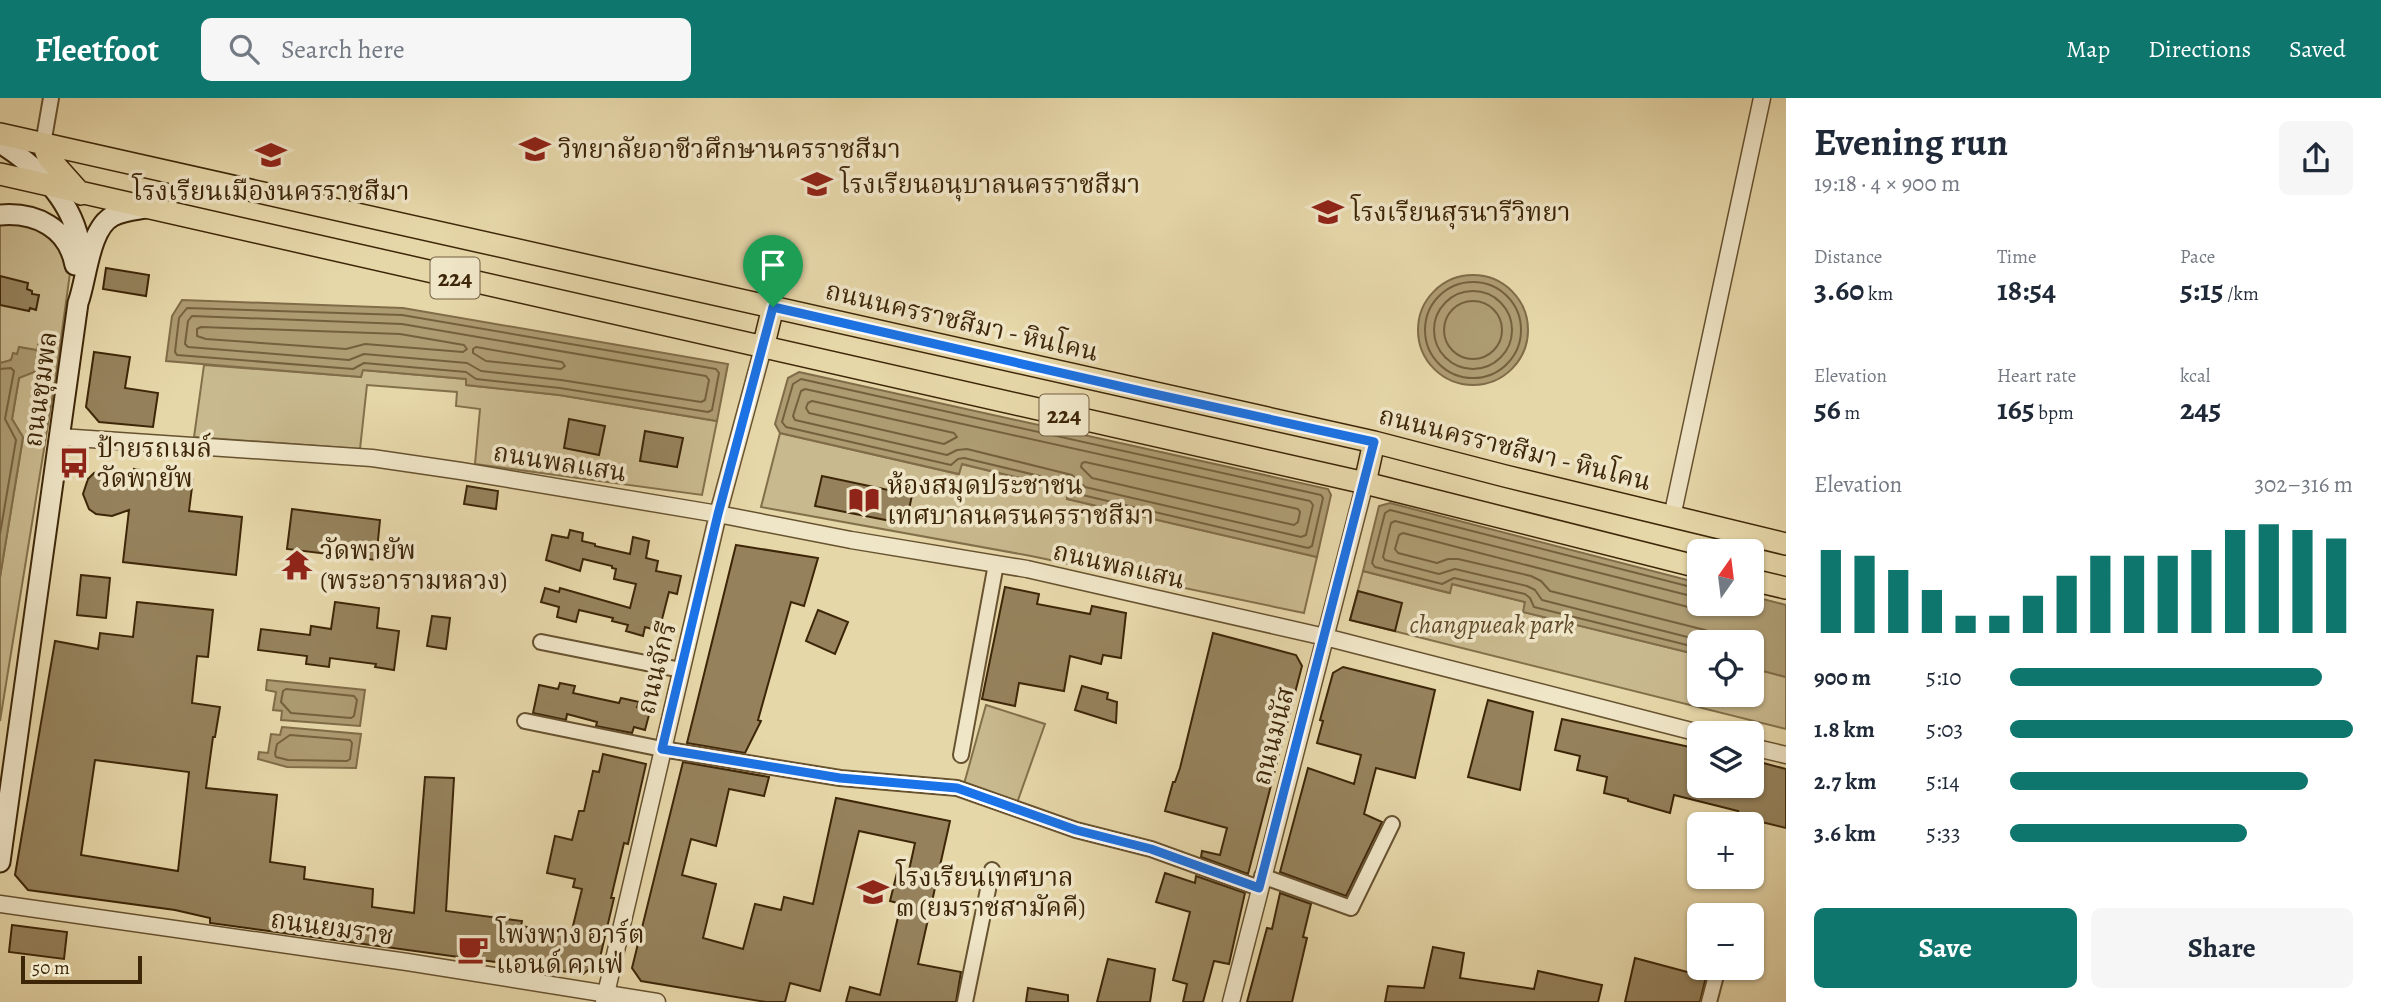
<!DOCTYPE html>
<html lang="en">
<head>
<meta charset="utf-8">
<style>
  :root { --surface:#fff; --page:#f6f6f7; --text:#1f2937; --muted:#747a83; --accent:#0f766e }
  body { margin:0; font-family:Alegreya,"Noto Serif Thai",serif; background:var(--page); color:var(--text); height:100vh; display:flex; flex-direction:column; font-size:26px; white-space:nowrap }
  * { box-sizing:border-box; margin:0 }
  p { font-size:23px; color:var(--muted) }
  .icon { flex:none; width:38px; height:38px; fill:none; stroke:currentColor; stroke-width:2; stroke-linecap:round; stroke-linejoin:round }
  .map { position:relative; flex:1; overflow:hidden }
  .panel { display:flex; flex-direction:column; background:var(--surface); width:595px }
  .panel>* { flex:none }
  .needle { width:46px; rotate:14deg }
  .controls { position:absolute; left:1687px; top:441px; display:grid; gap:14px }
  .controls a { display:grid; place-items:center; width:77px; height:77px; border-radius:10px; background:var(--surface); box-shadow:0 2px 5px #0004; font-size:35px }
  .scale { position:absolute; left:21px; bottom:18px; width:121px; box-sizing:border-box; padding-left:7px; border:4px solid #3d2608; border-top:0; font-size:19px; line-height:24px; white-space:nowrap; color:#3d2608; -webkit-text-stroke:5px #efe5c7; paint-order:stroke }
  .pin { position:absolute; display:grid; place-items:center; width:60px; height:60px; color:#fff; margin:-72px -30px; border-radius:50% 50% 50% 0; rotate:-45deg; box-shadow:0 0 7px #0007 }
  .pin .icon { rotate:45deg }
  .round { display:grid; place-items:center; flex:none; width:74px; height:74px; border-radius:10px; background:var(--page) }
  .headline { display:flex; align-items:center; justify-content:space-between; height:119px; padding:0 28px }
  h1 { font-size:38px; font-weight:700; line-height:52px }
  .stats { display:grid; grid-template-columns:repeat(3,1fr); gap:10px; height:119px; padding:7px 28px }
  .stats div { display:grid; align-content:center }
  .stats b { font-size:30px; font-weight:700 }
  .stats small { font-size:19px; font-weight:400 }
  .stats p { font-size:19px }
  .chart { height:196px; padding:14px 28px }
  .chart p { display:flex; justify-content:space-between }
  .chart svg { width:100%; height:126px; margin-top:7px; stroke:var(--accent); stroke-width:6 }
  .cta { display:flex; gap:14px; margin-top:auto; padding:14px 28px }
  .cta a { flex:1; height:80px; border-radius:10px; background:var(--accent); color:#fff; font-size:28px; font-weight:700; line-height:80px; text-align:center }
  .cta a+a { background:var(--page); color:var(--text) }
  ul { padding:0 28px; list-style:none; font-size:23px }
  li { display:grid; grid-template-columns:112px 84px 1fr; align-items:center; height:52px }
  li i { height:18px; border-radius:9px; background:var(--accent) }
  header { display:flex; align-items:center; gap:42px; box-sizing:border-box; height:98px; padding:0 35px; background:var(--accent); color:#fff }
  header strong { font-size:33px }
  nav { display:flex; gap:38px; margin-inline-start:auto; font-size:24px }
  .search { width:490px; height:63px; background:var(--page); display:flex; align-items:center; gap:18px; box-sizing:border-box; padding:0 24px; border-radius:10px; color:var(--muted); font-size:26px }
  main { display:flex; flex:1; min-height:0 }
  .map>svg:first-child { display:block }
  .green { fill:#c9b98e; stroke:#83704b; stroke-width:2 }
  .water { fill:#ad9b72; stroke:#806c48; stroke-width:2 }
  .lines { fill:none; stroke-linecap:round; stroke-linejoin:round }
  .shore { stroke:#75603d; stroke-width:2 }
  .building { fill:#95825c; stroke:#3d2608; stroke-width:2; fill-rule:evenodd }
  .minor-casing { stroke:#675230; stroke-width:18 }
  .tertiary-casing { stroke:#675230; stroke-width:19 }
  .secondary-casing { stroke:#3d2608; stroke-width:23 }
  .primary-casing { stroke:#3d2608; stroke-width:24 }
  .minor { stroke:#efe5c7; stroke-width:14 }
  .tertiary { stroke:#efe5c7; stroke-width:16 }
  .secondary { stroke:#efe5c7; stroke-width:19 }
  .primary { stroke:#e6d7a9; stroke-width:21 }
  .route-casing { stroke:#fff; stroke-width:14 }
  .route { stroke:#1a73e8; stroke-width:9 }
  .labels { text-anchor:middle; stroke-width:7; stroke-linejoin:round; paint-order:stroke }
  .shield { fill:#efe5c7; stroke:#725f41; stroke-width:2 }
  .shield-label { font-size:24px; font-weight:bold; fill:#3d2608 }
  .poi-label { font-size:26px; fill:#3d2608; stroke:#efe5c7; text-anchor:start }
  .street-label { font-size:26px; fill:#3d2608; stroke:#efe5c7 }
  .park-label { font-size:26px; font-style:italic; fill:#604b2a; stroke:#efe5c7 }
</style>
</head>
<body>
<header>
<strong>Fleetfoot</strong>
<div class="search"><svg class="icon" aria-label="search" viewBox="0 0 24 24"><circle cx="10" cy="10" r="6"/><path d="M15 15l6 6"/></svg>Search here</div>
<nav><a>Map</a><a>Directions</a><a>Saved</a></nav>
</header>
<main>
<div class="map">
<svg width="1786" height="904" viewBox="0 0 1786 904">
  <rect width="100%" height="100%" fill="#e6d7a9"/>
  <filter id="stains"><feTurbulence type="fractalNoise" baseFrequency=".00286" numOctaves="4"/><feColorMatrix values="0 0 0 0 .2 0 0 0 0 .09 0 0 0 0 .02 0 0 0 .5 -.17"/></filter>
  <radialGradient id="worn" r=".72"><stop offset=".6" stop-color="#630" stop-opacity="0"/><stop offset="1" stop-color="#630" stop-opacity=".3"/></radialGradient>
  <path class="green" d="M0 121C36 123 63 136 70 175L56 277 0 623V479L23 340 12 321 19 280 47 247 39 245 37 252 17 256 9 263 0 265Z
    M204 267 361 279 362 272 467 281V287L559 297 717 323 702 397 475 366 480 311 456 308 457 294 367 287 360 351 194 339Z
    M780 335 958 376 961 366 1069 392 1067 401 1317 459 1304 515 1031 458 761 409Z
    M1363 473 1449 495 1452 486 1525 504 1524 514 1699 557V597H1752V570L1786 579V631L1350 522Z
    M986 607 1045 626 1017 705 964 686Z"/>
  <path class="water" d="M1418 232a55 55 0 1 1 110 0a55 55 0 1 1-110 0Z
    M182 202 403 210 728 266 717 323 559 297 466 287V281L363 272 361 279 166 263 172 218Z
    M39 245 47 246 42 271 19 280 12 321 23 339 0 479V265L11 262 13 255 17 256 19 249 37 252Z
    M799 274 1328 391 1331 397 1317 459 1067 401 1069 392 962 366 959 376 780 335 775 326 788 280Z
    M1390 405 1699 485V506H1752V498L1786 507V579L1752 570V544H1699V557L1523 514 1525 504 1452 486 1450 495 1363 473 1379 408Z
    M267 582 365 592 360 628 281 622 282 613 273 612 276 594 266 592Z
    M282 629 361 636 356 670 287 669 258 661 259 654 268 655 271 636 280 637Z"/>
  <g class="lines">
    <path class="shore" d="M1425 232a48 48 0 1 1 96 0a48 48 0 1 1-96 0Z
      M1434 232a39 39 0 1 1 78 0a39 39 0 1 1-78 0Z
      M1444 232a29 29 0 1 1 58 0a29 29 0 1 1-58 0Z
      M187 210 402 217 716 271 719 275 712 312 708 314 560 290 476 281 466 274 364 265 353 271 177 257 175 254 179 220Z
      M192 218 402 226 706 278 709 282 705 302 701 304 561 282 481 273 467 265 364 256 349 262 188 249 185 246 188 223Z
      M201 229 400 236 464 247 467 251 463 254 365 246 346 251 206 241 197 238V231Z
      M476 249 562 264 565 268 561 271 486 263 473 255V251Z
      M0 271 11 270 14 273 5 321 16 342 0 436
      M801 281 1321 397 1323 400 1312 448 1308 450 1078 396 1069 385 964 360 958 361 951 367 786 329 782 324 793 286Z
      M805 291 1310 403 1313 407 1306 437 1301 439 1085 389 1072 377 967 351 957 352 947 357 795 322 793 318 801 293Z
      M812 303 954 335 957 339 944 346 809 315 806 310 808 305Z
      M1085 364 1298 411 1300 414 1298 424 1294 427 1092 380 1081 369 1082 365Z
      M1699 491 1390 412 1385 415 1372 465 1375 469 1442 486 1454 480 1525 496 1530 500 1534 509 1699 550
      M1699 500 1395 423 1391 425 1383 459 1385 462 1439 476 1455 471 1527 488 1535 492 1542 502 1707 544
      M1713 506 1703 510H1692L1403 435 1399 437 1395 451 1398 455 1437 465 1448 461H1458L1531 478 1541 483 1550 493 1705 532 1715 537 1722 544
      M286 591 354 598 357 602 354 618 351 620 291 615 281 604 283 593Z
      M290 637 350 642 352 645 350 661 347 663 288 662 276 659 275 656 277 646Z"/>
  </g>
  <path class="building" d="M106 170 149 177 146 198 103 191Z
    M0 178 28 185 27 191 32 193V196L39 197 36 212 30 210 29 213 0 207Z
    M94 254 130 259 125 290 158 295 153 329 99 324 86 309Z
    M569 321 605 328 599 357 564 350Z
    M645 333 683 340 677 369 640 363Z
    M134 371 193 381 189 413 242 419 236 477 123 464 129 412 112 418 96 416 89 411 83 396 88 381 94 375 108 372 133 383Z
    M822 378 912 397 906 426 815 408Z
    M467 388 498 393 496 411 464 406Z
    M292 411 380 422 376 462 287 451Z
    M570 432 583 435 582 443 595 446V448L630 456 633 439 649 443 646 460 658 463 656 473 681 478 677 496 669 494 659 533 645 529 643 538 626 533 628 527 612 523 613 520 579 512 576 524 557 519 559 509 541 504 545 490 559 494 560 490 630 510 636 486 614 481 616 471 612 470V468L583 461 580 473 546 462 552 437 568 440Z
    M736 447 818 460 804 508 791 504 758 622 761 623 745 655 687 645Z
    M81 477 110 480 106 520 77 517Z
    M1005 489 1039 496 1037 506 1090 516 1092 508 1126 515 1121 560 1103 557 1101 566 1070 558 1064 593 1019 585 1015 608 982 601Z
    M1358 493 1402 505 1395 533 1350 522Z
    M137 504 213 512 208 559 197 558 192 605 220 609 215 639H213L206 690 277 697 270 764 305 769 304 781 373 791 372 809 414 815 425 679 454 680 446 813 522 823 521 828 571 836 582 791 573 789 575 781 547 775 555 738 572 742 579 713H584L593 673 599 674 603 656 646 666 628 746 624 745 611 800H614L599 864 583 876 210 825V820L175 812 28 792 15 777 55 543 98 551 100 535 133 539ZM95 662 189 674 178 773 81 757Z
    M335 504 379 510 377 530 399 533 394 572 375 569 376 566 330 560 329 569 306 566 307 558 258 552 261 531 310 537 311 528 331 531Z
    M818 512 848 524 835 556 806 543Z
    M432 518 450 520 446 551 427 548Z
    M1213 535 1296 557 1302 568 1248 776 1201 759 1202 753 1220 757 1227 730 1165 713 1173 684H1175L1180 670Z
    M1343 569 1435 592 1415 680 1376 670 1364 716 1382 724 1346 798 1280 774 1308 670 1354 686 1361 657 1317 645 1323 623 1320 622 1333 575Z
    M560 585 575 588 573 595 619 605 621 600 639 604 637 609 650 613 645 632 634 629 632 635 596 628 597 624 567 616 566 622 533 615 539 587 558 591Z
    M1082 588 1108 595 1107 601 1117 604 1116 625 1075 612Z
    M1488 602 1533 614 1520 692 1468 679Z
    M1562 621 1699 651V688H1752V662L1786 671V730L1737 718 1738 713 1674 697 1670 715 1628 703V701L1604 695 1607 679 1577 672 1580 658 1555 652Z
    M683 664 769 679 764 698 729 691 716 748 691 741 682 777 716 786 703 840 743 851 755 806 781 812 784 799 813 806 836 700 950 723 918 866 961 874 956 904H846L850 889 880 897 901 806 890 803 897 775 908 777 915 745 859 733 820 893 790 885 785 904H766L641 883 632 870Z
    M1165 775 1195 785 1196 778 1245 795 1229 866 1214 863 1203 904H1183L1187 886 1173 882 1190 814 1156 804Z
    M1280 795 1311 806 1303 839 1307 840 1292 904H1247L1267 830 1272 831Z
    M12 827 67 834 64 861 9 854Z
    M1433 849 1464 855 1460 880 1534 891 1538 873 1602 887 1598 904H1385L1388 888 1424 890Z
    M1635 860 1706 879 1700 904H1625Z
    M1108 861 1155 871 1150 904H1097Z
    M1028 890 1068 897V904H1026Z"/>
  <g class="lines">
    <g class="minor-casing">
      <path id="minor" d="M43 46 51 0
        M541 544 681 572
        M525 623 662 651 840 680 957 690 1076 732 1151 751 1259 790
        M961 657 996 466
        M1262 778 1351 810 1392 726
        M965 904 992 772
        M1709 904 1718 870"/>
    </g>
    <g class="tertiary-casing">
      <path id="tertiary" d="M60 339 372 360 461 373 718 416 851 442 1027 471 1325 539 1699 635
        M1672 419 1762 0
        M1752 649 1786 657
        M0 806 407 864 657 904
        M604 904 718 416 763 250
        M1231 904 1365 385"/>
    </g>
    <g class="secondary-casing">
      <path id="secondary" d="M0 45C46 74 82 113 82 169
        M0 117C36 114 68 130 75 167
        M0 764 78 205C87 181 89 130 113 118 123 113 135 112 146 110"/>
    </g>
    <g class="primary-casing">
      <path id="primary" d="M0 36 1374 344 1505 378 1786 446
        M43 46 48 59 81 96
        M0 76 1365 385 1699 469
        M763 250 773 209
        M1365 385 1374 344
        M1752 482 1786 490"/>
    </g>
    <use href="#minor" class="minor"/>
    <use href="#tertiary" class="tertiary"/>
    <use href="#secondary" class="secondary"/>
    <use href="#primary" class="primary"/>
  </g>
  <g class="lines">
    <g class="route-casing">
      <path id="route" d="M773 209 1145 294 1374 344 1259 790 1151 751 1076 732 957 690 840 680 662 651 718 416Z"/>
    </g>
    <use href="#route" class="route"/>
  </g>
  <defs>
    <g id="school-bare" transform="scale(2.415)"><path d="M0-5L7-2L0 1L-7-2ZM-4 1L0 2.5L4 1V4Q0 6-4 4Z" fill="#8f2418" stroke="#efe5c7" stroke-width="2.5" paint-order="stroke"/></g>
    <g id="bus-bare" transform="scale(2.415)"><path d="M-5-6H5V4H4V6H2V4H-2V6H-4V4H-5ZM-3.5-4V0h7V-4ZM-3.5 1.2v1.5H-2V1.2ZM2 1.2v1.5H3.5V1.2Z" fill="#8f2418" stroke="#efe5c7" stroke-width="2.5" paint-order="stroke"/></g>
    <g id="library-bare" transform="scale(2.415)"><path d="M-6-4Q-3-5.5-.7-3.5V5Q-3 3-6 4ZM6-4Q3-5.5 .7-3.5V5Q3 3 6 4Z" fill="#8f2418" stroke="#efe5c7" stroke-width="2.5" paint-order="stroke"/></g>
    <g id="temple-bare" transform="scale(2.415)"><path d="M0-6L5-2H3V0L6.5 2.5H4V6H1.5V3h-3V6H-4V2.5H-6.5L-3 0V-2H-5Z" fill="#8f2418" stroke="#efe5c7" stroke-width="2.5" paint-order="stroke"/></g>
    <g id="cafe-bare" transform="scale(2.415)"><path d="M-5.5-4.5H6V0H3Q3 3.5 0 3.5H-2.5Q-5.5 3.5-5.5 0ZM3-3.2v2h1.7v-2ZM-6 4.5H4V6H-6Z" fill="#8f2418" stroke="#efe5c7" stroke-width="2.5" paint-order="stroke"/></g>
  </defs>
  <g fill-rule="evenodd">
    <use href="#school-bare" x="535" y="51"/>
    <use href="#school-bare" x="271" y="57"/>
    <use href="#school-bare" x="817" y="86"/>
    <use href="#school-bare" x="1328" y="114"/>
    <use href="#bus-bare" x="74" y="365"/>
    <use href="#library-bare" x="864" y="402"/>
    <use href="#temple-bare" x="297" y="467"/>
    <use href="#school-bare" x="873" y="794"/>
    <use href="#cafe-bare" x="473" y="851"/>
  </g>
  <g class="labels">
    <g class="shield">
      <rect x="430.5" y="159.5" width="49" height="41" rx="5"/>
      <rect x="1039.5" y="296.5" width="49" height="41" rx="5"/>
    </g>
    <g class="shield-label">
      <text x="455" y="188">224</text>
      <text x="1064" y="325">224</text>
    </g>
    <g class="poi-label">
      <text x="558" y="60">วิทยาลัยอาชีวศึกษานครราชสีมา</text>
      <text x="840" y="95">โรงเรียนอนุบาลนครราชสีมา</text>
      <text x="271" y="102" text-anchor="middle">โรงเรียนเมืองนครราชสีมา</text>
      <text x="1351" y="123">โรงเรียนสุรนารีวิทยา</text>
      <text x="97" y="359">ป้ายรถเมล์<tspan x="97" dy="30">วัดพายัพ</tspan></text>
      <text x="887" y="396">ห้องสมุดประชาชน<tspan x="887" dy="30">เทศบาลนครนครราชสีมา</tspan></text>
      <text x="320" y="461">วัดพายัพ<tspan x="320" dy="30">(พระอารามหลวง)</tspan></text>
      <text x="896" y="788">โรงเรียนเทศบาล<tspan x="896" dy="30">๓ (ยมราชสามัคคี)</tspan></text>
      <text x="496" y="845">โพงพาง อาร์ต<tspan x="496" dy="30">แอนด์ คาเฟ่</tspan></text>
    </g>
    <g class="street-label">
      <text transform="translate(962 223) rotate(13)" y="9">ถนนนครราชสีมา - หินโคน</text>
      <text transform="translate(40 291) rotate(-82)" y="9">ถนนชุมพล</text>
      <text transform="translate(1515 350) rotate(14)" y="9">ถนนนครราชสีมา - หินโคน</text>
      <text transform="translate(560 364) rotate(9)" y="9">ถนนพลแสน</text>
      <text transform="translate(1119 467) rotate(13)" y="9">ถนนพลแสน</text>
      <text transform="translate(656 570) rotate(-76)" y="9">ถนนจักรี</text>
      <text transform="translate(1273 638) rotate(-75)" y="9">ถนนมนัส</text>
      <text transform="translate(332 829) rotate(8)" y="9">ถนนยมราช</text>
    </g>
    <g class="park-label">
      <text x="1492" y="535">changpueak park</text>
    </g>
  </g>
  <rect width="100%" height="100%" filter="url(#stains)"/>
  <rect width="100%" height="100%" fill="url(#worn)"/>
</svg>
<div class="controls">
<a><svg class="needle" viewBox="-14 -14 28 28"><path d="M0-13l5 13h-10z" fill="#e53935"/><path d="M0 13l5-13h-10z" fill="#747a83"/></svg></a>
<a><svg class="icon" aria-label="locate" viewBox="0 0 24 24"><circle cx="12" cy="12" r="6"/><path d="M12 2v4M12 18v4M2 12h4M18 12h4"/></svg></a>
<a><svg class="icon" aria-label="layers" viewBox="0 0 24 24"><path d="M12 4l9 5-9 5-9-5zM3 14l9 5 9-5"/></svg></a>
<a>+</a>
<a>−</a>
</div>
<div class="scale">50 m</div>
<div class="pin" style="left:773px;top:209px;background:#1e9e55"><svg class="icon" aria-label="arrive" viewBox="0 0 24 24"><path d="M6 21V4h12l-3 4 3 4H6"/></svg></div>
</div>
<section class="panel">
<div class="headline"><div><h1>Evening run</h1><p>19:18 · 4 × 900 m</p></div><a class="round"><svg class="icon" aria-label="share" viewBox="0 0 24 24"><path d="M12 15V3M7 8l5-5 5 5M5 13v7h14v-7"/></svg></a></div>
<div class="stats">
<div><p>Distance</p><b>3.60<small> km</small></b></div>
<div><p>Time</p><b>18:54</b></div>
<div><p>Pace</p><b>5:15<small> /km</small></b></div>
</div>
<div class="stats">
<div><p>Elevation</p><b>56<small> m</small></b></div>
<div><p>Heart rate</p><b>165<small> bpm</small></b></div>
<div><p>kcal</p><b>245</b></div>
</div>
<div class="chart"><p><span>Elevation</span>302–316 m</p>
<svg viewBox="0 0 160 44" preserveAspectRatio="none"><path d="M5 44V15M15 44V17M25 44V22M35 44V29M45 44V38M55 44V38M65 44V31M75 44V24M85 44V17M95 44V17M105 44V17M115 44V15M125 44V8M135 44V6M145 44V8M155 44V11"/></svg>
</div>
<ul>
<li><b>900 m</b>5:10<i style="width:91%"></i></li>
<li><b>1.8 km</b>5:03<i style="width:100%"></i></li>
<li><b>2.7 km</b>5:14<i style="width:87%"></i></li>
<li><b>3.6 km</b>5:33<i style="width:69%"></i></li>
</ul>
<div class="cta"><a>Save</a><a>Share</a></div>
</section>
</main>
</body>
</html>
